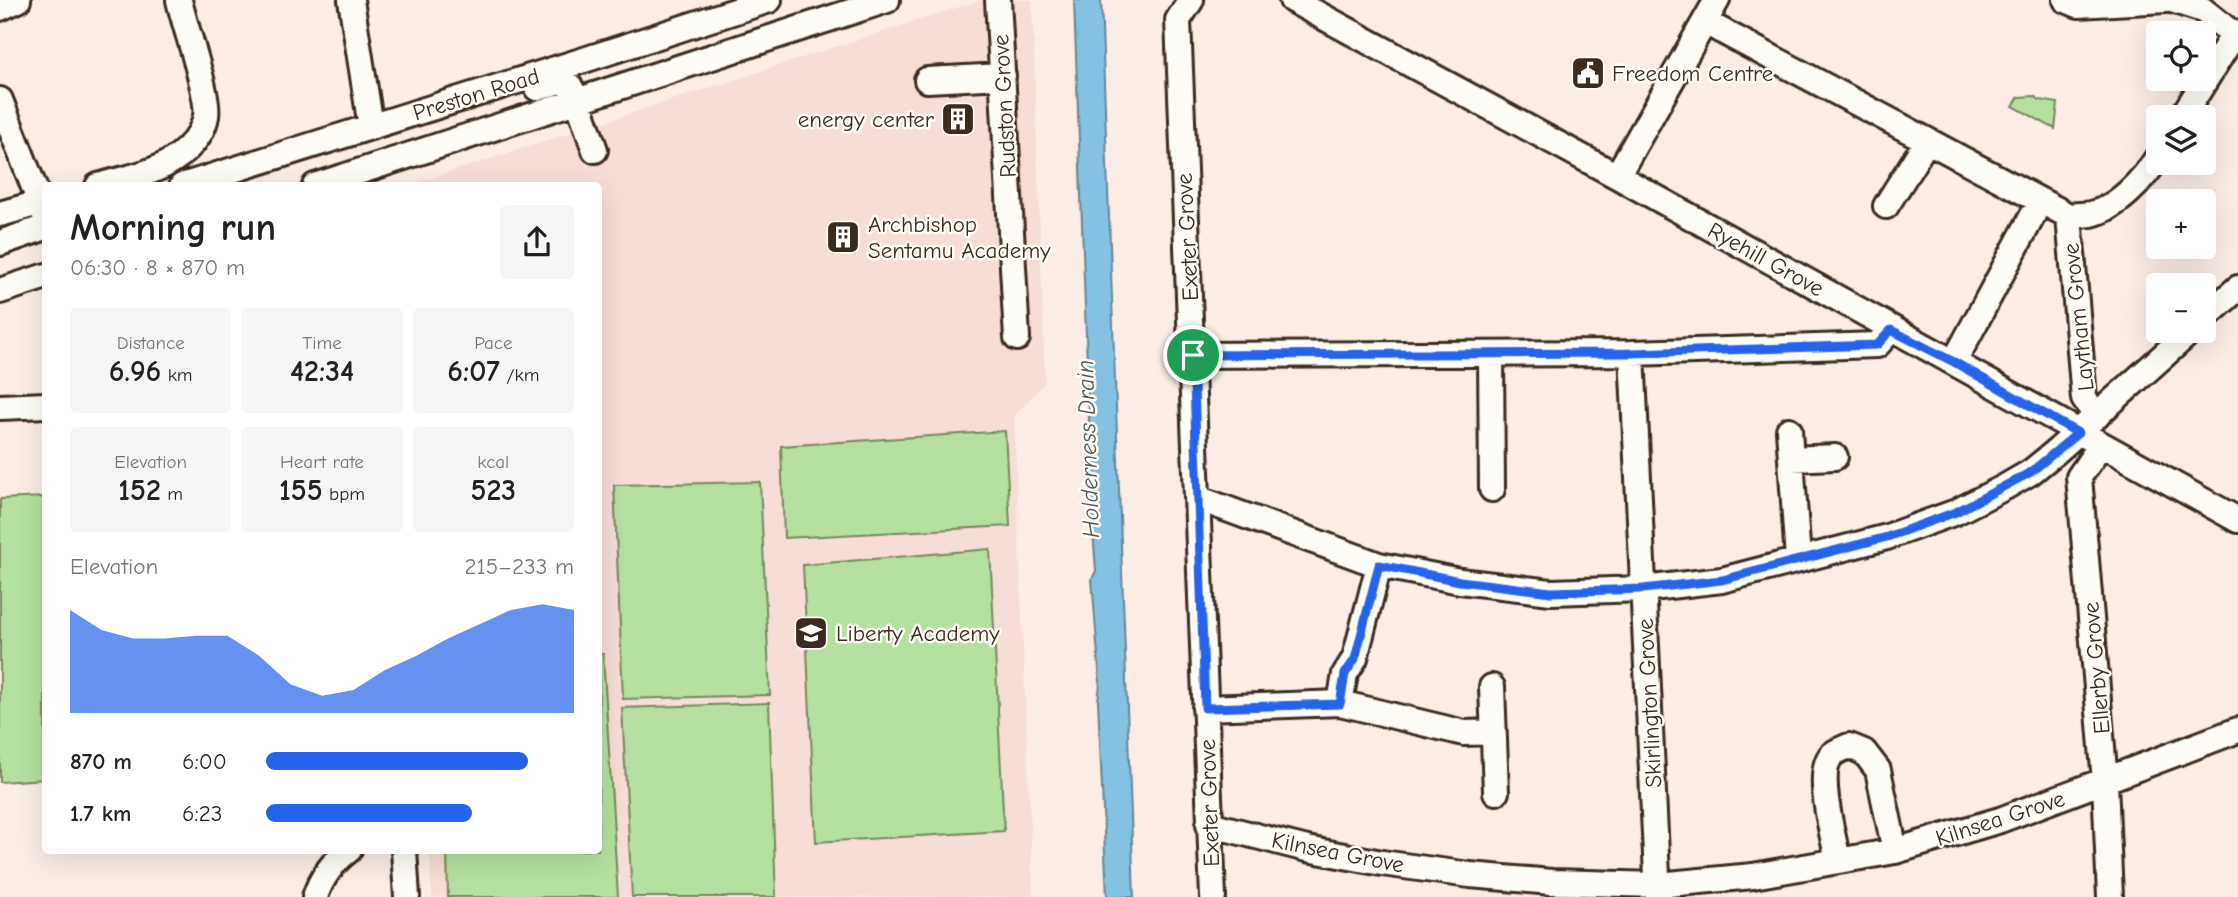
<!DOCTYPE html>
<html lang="en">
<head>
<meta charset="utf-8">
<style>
  :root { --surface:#fff; --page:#f6f6f6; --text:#222; --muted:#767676; --accent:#2563eb }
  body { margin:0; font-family:"Comic Neue",sans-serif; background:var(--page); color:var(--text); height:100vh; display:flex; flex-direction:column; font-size:26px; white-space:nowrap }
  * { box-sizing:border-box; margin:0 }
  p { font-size:23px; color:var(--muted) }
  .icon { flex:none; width:38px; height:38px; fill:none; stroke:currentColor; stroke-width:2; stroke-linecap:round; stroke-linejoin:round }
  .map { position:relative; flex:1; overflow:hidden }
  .panel { position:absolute; left:42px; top:182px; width:560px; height:672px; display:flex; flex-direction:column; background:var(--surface); border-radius:7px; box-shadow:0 7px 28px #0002 }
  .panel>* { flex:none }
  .buttons { position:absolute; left:2146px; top:21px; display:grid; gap:14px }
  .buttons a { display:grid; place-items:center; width:70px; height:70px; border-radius:7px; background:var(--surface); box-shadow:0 7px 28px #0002; font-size:35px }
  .pin { position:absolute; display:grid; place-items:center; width:60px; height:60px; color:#fff; margin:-30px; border:4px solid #fff; border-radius:50%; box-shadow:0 2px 7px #0007 }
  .round { display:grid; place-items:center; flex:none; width:74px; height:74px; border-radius:7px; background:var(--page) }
  .headline { display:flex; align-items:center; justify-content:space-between; height:119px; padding:0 28px }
  h1 { font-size:38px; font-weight:700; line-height:52px }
  .figures { display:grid; grid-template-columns:repeat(3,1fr); gap:10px; height:119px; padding:7px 28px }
  .figures div { display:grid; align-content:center; border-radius:7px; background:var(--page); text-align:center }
  .figures b { font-size:30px; font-weight:700 }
  .figures small { font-size:19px; font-weight:400 }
  .figures p { font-size:19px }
  .chart { height:196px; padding:14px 28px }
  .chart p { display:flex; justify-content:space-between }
  .chart svg { width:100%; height:126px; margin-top:7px; fill:var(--accent); opacity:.7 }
  ul { padding:0 28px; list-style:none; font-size:23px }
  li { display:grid; grid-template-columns:112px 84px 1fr; align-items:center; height:52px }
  li i { height:18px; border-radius:9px; background:var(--accent) }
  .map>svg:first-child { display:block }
  .built { fill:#f6ddd6 }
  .green { fill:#b4e19f; stroke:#78865e; stroke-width:2 }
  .water { fill:#84c1e3; stroke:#678594; stroke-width:2 }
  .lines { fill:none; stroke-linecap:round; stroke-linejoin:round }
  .minor-casing { stroke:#3b2a1e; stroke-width:30 }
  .minor { stroke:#fdfcf7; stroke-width:24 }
  .route-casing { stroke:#fff; stroke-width:14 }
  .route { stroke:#2563eb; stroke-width:9 }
  .labels { text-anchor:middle; stroke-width:5; stroke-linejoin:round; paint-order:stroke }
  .poi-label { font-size:23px; fill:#3b2a1e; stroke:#fdfcf7; text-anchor:start }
  .street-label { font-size:23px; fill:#3b2a1e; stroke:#fdfcf7 }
  .water-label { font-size:24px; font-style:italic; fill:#515759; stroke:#fdfcf7 }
</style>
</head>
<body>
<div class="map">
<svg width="2238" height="897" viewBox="0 0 2238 897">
  <rect width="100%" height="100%" fill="#fbece6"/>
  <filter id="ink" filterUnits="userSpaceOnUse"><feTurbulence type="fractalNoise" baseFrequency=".0143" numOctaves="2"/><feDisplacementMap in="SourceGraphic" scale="14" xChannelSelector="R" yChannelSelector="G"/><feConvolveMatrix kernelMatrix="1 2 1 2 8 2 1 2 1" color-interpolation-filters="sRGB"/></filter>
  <g filter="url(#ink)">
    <path class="built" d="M981 0H1032L1045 382 1014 416 1033 897H432L430 851 598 850V186H407Z"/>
    <path class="green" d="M2034 96 2040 100 2058 103 2055 129 2013 106 2019 97Z
      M1005 431 1010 526 784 538 781 446Z
      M760 482 770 695 623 699 614 485Z
      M45 497V779L0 782V499Z
      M990 549 1004 831 816 842 803 565Z
      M599 654H603L618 897H448L447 851 598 850Z
      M769 703 776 897H632L622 708Z"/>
    <path class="water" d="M1074 0H1101L1134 897H1107L1098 701 1100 683 1092 579 1096 571 1088 461 1090 448Z"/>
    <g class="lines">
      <g class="minor-casing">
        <path id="minor" d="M351 0 371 127
          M998 0 1017 338
          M1191 0 1178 20 1213 897
          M1292 0 1617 176 2238 520
          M2066 0 2078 5 2166 0
          M2172 0 2203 10 2238 38
          M0 8 18 0
          M1705 22 2069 216C2076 215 2084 215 2091 214 2118 208 2144 179 2158 157
          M927 80 1003 76
          M537 88 559 81 569 85 578 101 595 150
          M0 100 46 218
          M2182 117 2235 33
          M1617 176 1717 0
          M98 186C117 180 138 177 156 169 178 160 202 140 206 116 210 95 184 25 179 0
          M182 186 584 60 769 0
          M315 186 887 0
          M1886 206 1927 141
          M0 214 46 201
          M2069 216 2084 399 2097 416
          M0 243 46 227
          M0 291 46 276
          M2203 319 2238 288
          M1632 353 1658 897
          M1491 354 1492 489
          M1193 355 1632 353 1877 345 1891 330
          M1954 362 2033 215
          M0 407 46 405
          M1789 430 1798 560
          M2101 445 2079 477 2105 782 2110 897
          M1791 459 1835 457
          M1197 498 1379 565 1460 581 1551 592 1643 589 1722 580 1887 537 1956 512 2005 487 2031 472 2058 450 2191 331
          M1492 687 1496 792
          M1340 703 1345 674 1355 658 1379 565
          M1205 708 1340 703 1464 733 1492 732
          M1209 824 1307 849 1382 863 1470 875 1552 882 1658 885 1753 876 1895 851 2000 820 2238 730
          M404 850 407 897
          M1838 861C1834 838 1816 777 1830 757 1833 752 1843 749 1849 746L1864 752 1878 770 1895 851
          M315 897C321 878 333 862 349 850"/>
      </g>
      <use href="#minor" class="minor"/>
    </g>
  </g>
  <g class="lines" filter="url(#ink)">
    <g class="route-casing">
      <path id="route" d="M1891 330 1954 362 2078 433 2031 472 1956 512 1887 537 1722 580 1643 589 1551 592 1460 581 1379 565 1355 659 1345 674 1340 704 1205 708 1193 355 1632 353 1877 345Z"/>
    </g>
    <use href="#route" class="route"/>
  </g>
  <defs>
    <g id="civic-square" transform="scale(1.75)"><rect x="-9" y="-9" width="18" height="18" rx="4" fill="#3b2a1e" stroke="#fdfcf7"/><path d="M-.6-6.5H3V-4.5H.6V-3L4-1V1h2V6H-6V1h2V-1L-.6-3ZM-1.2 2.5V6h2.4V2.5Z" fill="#fff"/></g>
    <g id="building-square" transform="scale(1.75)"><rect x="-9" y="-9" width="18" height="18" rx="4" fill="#3b2a1e" stroke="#fdfcf7"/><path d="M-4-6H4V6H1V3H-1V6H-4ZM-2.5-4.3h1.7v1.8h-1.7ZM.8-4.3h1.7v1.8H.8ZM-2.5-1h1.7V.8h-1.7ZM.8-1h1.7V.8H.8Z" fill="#fff"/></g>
    <g id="school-square" transform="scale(1.75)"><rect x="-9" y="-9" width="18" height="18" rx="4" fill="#3b2a1e" stroke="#fdfcf7"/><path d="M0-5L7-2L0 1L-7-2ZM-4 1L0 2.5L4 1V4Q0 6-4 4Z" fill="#fff"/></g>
  </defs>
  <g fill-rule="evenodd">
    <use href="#civic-square" x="1588" y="73"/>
    <use href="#building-square" x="958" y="119"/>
    <use href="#building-square" x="843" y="237"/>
    <use href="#school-square" x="811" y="633"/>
  </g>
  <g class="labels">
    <g class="poi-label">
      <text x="1612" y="81">Freedom Centre</text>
      <text x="934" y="127" text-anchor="end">energy center</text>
      <text x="868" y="232">Archbishop<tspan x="868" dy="26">Sentamu Academy</tspan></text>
      <text x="836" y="641">Liberty Academy</text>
    </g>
    <g class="street-label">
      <text transform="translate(476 94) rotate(-17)" y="8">Preston Road</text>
      <text transform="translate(1004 106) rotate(-93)" y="8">Rudston Grove</text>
      <text transform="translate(1187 237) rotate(-93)" y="8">Exeter Grove</text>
      <text transform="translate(1766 259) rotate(29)" y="8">Ryehill Grove</text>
      <text transform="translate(2078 317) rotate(-96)" y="8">Laytham Grove</text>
      <text transform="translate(2096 668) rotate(-95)" y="8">Ellerby Grove</text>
      <text transform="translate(1649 703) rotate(-93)" y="8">Skirlington Grove</text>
      <text transform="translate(1209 803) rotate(-92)" y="8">Exeter Grove</text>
      <text transform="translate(2000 818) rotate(-18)" y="8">Kilnsea Grove</text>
      <text transform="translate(1338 852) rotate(11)" y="8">Kilnsea Grove</text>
    </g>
    <g class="water-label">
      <text transform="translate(1088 449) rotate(-92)" y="8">Holderness Drain</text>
    </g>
  </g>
</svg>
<div class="buttons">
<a><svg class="icon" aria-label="locate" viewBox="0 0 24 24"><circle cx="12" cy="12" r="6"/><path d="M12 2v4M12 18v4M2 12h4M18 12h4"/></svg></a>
<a><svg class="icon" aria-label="layers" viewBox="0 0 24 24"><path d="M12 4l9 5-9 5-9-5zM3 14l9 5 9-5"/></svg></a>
<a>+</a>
<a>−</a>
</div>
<div class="pin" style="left:1193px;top:355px;background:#1e9e55"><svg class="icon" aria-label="arrive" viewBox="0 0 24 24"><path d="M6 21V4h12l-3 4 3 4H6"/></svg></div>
<section class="panel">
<div class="headline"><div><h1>Morning run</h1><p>06:30 · 8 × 870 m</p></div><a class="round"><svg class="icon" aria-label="share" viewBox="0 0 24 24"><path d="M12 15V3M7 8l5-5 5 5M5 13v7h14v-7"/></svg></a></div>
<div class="figures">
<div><p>Distance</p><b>6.96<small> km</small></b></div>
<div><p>Time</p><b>42:34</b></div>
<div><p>Pace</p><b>6:07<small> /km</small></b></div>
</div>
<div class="figures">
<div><p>Elevation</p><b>152<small> m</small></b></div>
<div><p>Heart rate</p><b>155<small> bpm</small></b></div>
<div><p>kcal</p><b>523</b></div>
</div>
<div class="chart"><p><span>Elevation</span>215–233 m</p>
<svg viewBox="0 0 160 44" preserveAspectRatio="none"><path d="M0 44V8L10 15L20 18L30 18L40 17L50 17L60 24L70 34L80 38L90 36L100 29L110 24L120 18L130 13L140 8L150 6L160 8V44z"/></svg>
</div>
<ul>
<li><b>870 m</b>6:00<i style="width:85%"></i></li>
<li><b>1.7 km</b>6:23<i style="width:67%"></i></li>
</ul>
</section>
</div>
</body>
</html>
